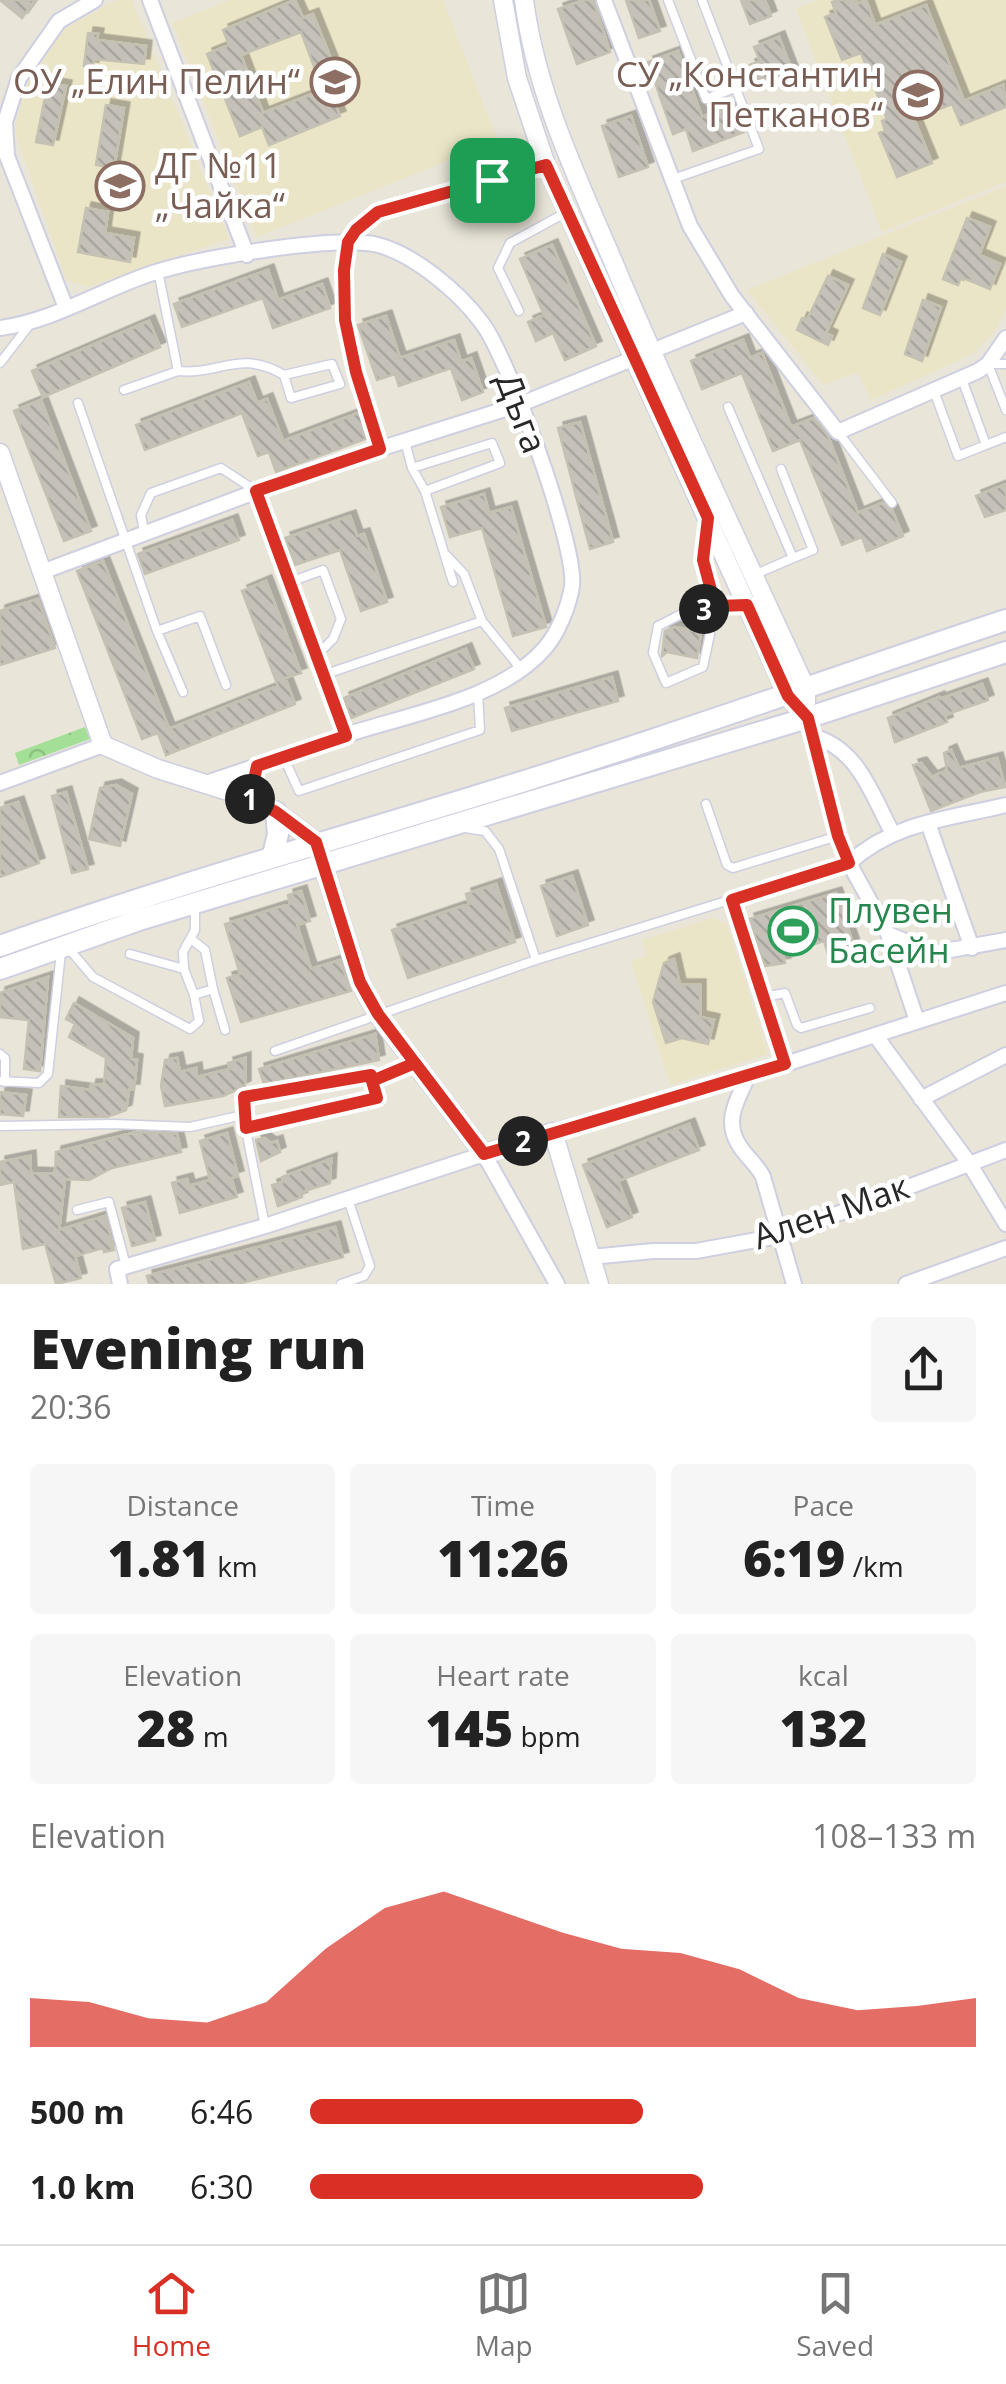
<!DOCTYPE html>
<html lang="en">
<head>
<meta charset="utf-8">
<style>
  :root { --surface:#fff; --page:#f6f6f6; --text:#222; --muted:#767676; --line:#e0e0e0; --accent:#d93025 }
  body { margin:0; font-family:"Open Sans",sans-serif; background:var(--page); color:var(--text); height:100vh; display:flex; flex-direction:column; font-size:38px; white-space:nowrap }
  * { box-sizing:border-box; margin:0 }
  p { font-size:32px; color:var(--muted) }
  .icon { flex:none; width:55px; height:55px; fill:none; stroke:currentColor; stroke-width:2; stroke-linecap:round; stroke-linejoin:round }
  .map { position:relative; height:1284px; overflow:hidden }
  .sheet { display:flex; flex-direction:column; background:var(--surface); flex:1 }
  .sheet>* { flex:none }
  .pin { position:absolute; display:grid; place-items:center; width:85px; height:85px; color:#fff; margin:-42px; border-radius:20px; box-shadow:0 5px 15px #0006 }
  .km { position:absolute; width:50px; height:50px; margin:-25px; border-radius:50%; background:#222; color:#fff; font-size:28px; line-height:50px; text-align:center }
  .round { display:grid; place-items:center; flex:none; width:105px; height:105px; border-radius:10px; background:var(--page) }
  .headline { display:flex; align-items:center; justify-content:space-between; height:170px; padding:0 30px }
  h1 { font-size:55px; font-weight:800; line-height:75px }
  .metrics { display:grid; grid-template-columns:repeat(3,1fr); gap:15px; height:170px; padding:10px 30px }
  .metrics div { display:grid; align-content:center; border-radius:10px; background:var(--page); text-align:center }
  .metrics b { font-size:50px; font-weight:800 }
  .metrics small { font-size:28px; font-weight:400 }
  .metrics p { font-size:28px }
  .chart { height:280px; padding:20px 30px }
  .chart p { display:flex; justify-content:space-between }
  .chart svg { width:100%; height:180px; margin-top:10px; fill:var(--accent); opacity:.7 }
  ul { padding:0 30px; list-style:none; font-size:32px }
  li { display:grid; grid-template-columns:160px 120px 1fr; align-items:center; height:75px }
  li i { height:25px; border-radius:12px; background:var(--accent) }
  .tab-bar { display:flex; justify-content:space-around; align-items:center; height:140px; border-top:2px solid var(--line); background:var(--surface); font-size:28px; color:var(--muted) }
  .tab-bar a { display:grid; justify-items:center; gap:5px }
  .tab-bar .on { color:var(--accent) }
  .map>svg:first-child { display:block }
  .education { fill:#ebe5c8 }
  .forest { fill:url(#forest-crowns) }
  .building { fill:url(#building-back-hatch); stroke:#c4c1b3; stroke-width:2.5; fill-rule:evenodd; filter:url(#shadow) }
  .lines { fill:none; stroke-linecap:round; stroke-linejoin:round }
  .service-casing { stroke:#cecfe0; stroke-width:11 }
  .pedestrian-casing { stroke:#cecfe0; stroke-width:14 }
  .minor-casing { stroke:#cecfe0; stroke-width:18 }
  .tertiary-casing { stroke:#cecfe0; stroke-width:21 }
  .secondary-casing { stroke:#cecfe0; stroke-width:24 }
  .service { stroke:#fff; stroke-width:8 }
  .pedestrian { stroke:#fff; stroke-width:10 }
  .minor { stroke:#fff; stroke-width:14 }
  .tertiary { stroke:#fff; stroke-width:18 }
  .secondary { stroke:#fff; stroke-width:20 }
  .route-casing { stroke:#fff; stroke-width:20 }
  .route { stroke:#d93025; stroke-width:12 }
  .labels { text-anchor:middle; stroke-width:9; stroke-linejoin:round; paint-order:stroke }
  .education-label { font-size:35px; fill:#785e54; stroke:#fff; text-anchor:end }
  .street-label { font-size:35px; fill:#272727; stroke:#fff }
  .leisure-label { font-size:35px; fill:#27864d; stroke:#fff; text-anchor:start }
</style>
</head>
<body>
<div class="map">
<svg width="1006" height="1284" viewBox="0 0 1006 1284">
  <defs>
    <pattern id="forest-crowns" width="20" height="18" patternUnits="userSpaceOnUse" patternTransform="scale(2.5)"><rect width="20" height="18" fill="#a3df96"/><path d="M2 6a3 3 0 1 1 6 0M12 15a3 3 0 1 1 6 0" fill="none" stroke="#8cbf81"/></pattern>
    <pattern id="building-back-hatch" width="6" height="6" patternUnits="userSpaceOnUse" patternTransform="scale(2.5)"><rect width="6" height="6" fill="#c5c1b9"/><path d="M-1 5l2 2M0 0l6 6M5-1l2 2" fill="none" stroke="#a9a69f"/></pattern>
    <filter id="shadow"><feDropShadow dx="5.5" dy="-5.5" stdDeviation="0" flood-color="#0004"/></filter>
  </defs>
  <rect width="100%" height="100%" fill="#e9e5d9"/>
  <path class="education" d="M117 0H132L229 239 87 287 66 280 15 132 23 90 64 28Z
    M229 0H443L498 141 257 237 172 23Z
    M817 0H1006V182L882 232 796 9Z
    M1006 186V309L994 332 973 354 876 398 871 400 858 372 823 385 747 290Z
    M712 918 727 924 768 1054 670 1085 631 961 646 956 642 940Z"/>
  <path class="forest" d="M85 727 90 739 19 765 15 753Z"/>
  <path class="building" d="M0 0H35L22 18Z
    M295 0 303 18 313 14 346 96 334 101 340 116 269 145 262 127 240 136 207 54 229 45 223 30ZM301 32 323 90 263 113 241 55Z
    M585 0H593L610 52 577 64 558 9Z
    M626 0H649L660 31 639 38Z
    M741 0H765L771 16 750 24Z
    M838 0H856L857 4 866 0 875 25 926 5 964 101 1003 85 1006 107 961 125 952 104 914 119 932 163 897 177 879 133 885 131 882 121 887 119 861 53 842 60 825 17 836 13 832 2Z
    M88 33 98 34 97 40 146 46 144 64 94 59 93 67 84 66Z
    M779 37 794 76 760 89 750 65 760 61 754 47Z
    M678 51 702 117 734 105 744 132 693 151 686 129 673 134 648 62Z
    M48 83 66 86 53 145 36 142Z
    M106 105 124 108 114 168 96 165Z
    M631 116 648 167 619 177 602 126Z
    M86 208 108 212 105 233 134 238 130 262 78 252Z
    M967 218 990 227 979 255 1000 264 990 289 961 277 958 285 943 279Z
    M552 245 596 346 565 360 553 333 536 341 528 322 544 315 520 259Z
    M883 254 901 262 880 315 863 308Z
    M268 270 278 300 322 284 330 308 273 328 263 298 182 327 174 304Z
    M828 276 848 285 826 333 832 336 828 345 797 330 802 318 807 320Z
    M923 300 941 307 922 361 905 354Z
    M386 316 400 358 454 340 461 362 471 358 483 392 462 400 451 368 399 386 395 374 377 380 358 325Z
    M149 321 160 347 43 397 32 371Z
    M743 340 750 358 762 353 791 427 814 418 828 436 858 513 882 503 892 510 903 536 867 551 862 537 842 545 800 440 773 451 742 373 702 389 691 361Z
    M249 382 257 403 267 399 283 441 361 412 368 438 276 472 269 452 258 456 242 413 145 450 136 425Z
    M41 400 91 531 64 541 14 411Z
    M580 422 613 542 590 549 558 428Z
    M1006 484V510L985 517 976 496Z
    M484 494 489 513 511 507 546 627 513 636 482 528 450 537 441 507Z
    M350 516 357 536 364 534 387 602 361 611 340 550 295 565 285 538Z
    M232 520 239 540 145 574 138 554Z
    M103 561 169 729 278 686 242 591 266 581 301 673 285 678 295 704 166 755 158 733 142 739 77 571Z
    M38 599 55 648 0 665V611Z
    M675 627 701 632 697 658 667 652 662 656 665 631Z
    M466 649 474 669 351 718 344 698Z
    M612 677 618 701 512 731 505 708Z
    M982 684 988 700 945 715 947 722 895 742 888 718 939 697 940 699Z
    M951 750 959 768 997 758 1005 787 980 792 931 811 913 765 921 763 932 777 947 770 944 753Z
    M116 785 132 794 120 846 89 839 100 788Z
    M66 792 88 869 72 873 52 796Z
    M18 802 39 863 0 877V808Z
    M572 876 588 925 557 936 541 886Z
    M496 884 515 942 408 978 392 930 469 904 466 894Z
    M301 891 310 921 297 925 311 969 340 960 351 991 241 1022 227 978 240 974 225 924 290 904 288 895Z
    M836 893 855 949 828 954 824 941 783 954 785 963 765 966 749 919Z
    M674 959 680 985H700V1017L714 1020 708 1044 682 1038 666 1043 653 1002 664 963Z
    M48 977 40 1071 24 1069 29 1020 0 1017V993Z
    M74 1003 133 1038 131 1059 137 1060 134 1089H129L126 1110 107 1117H59L61 1086 90 1090 91 1085H104L106 1058 69 1037 75 1024 66 1019Z
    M375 1034 379 1060 264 1084 259 1069Z
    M177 1058 180 1072 196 1068 197 1077 230 1069 228 1063 245 1058V1086L223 1096 165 1106 161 1086 165 1060Z
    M0 1092 26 1095 23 1116 0 1114Z
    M689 1124 699 1150 618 1181 632 1217 607 1227 583 1165Z
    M137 1132 177 1134 181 1152 112 1168 89 1180 65 1179 59 1230 105 1216 114 1250 104 1252 103 1248 75 1256 81 1278 56 1284 45 1244 23 1249 14 1182 0 1185V1162L30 1156 31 1173 55 1174 56 1152Z
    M227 1133 238 1176 231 1178 237 1197 180 1213 172 1183 187 1179 189 1186 210 1180 200 1141Z
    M264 1138 271 1143 277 1141 280 1152 261 1161 256 1140Z
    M331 1159 330 1183 301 1192 302 1197 278 1206 272 1185 283 1182 282 1177Z
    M145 1202 155 1240 132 1246 122 1208Z
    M335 1227 343 1257 238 1284H149L147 1276Z"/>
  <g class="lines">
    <g class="service-casing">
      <path id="service" d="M668 0 706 99 735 88
        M673 179 759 149 702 0
        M519 311 498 268 510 243 567 212
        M0 363 31 323
        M1006 364H988L1006 410
        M178 371C220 375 240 349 284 375L332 364 340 384 291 398 284 375
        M962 379 986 445
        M124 390 178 371 158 271
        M934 391 958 456 1006 437
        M78 403 157 631 183 692
        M728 407 793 558 756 574
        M838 432 892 503
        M405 441 412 468 425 491 453 582
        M412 468 492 443 500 463 425 491
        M781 469 813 550 793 558
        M706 528C700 554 714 581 707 601L658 626 653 653 666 683 703 667 710 634 701 610 717 606 746 605
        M144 532 141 515 151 493 221 468 256 491
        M447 556 464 574 482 621
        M290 582 323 570 341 619 333 639 316 656
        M157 631 200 616 226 685
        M323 675 482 621 521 669
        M284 758 299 791 480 730 478 693
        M706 804 727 865 733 868 838 836
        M465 828 485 831 499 849 536 960
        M191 939 205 950 213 989
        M69 949 93 977 190 1029 199 1021 194 995 213 989 225 1030
        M130 954 184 969
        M194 995 184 969 183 952 195 930V904
        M764 997 785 993 797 1025 801 1028 870 1008
        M275 1051 536 960 849 863
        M0 1054 5 1058V1082
        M0 1081 39 1083 48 1074 61 952
        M0 1126 113 1124 190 1127 243 1115
        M246 1129 377 1098 373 1081
        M77 1210 109 1202 126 1266
        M265 1226 243 1115 244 1097 371 1075 373 1081 413 1064
        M341 1284 364 1276 370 1266 348 1199"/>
    </g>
    <g class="pedestrian-casing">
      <path id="pedestrian" d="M380 449 345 320 344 270 348 242 356 231 378 212 546 165"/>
    </g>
    <g class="minor-casing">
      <path id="minor" d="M150 0 247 255
        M604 0 690 226 732 296 838 432 978 371 988 364 1006 338
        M66 308 7 156 5 122 19 78 59 21 95 0
        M0 328C55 321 104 288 156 272 200 258 330 236 374 244 412 252 459 292 482 323 508 357 577 546 572 586 569 606 558 633 545 648 500 700 409 714 346 735 298 752 251 768 203 784
        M256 491 346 735
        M42 572 316 469 521 404 746 313
        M807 718 838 836 849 863 888 934 917 1021
        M812 736C858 748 871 793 892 832
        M0 783 103 745
        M928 823 972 948
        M849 863C894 822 948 819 1006 805
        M732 900 785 1064
        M888 934 934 953 1006 940
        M875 1035 969 1163 1006 1224
        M748 1076C738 1099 723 1120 739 1145 746 1157 757 1164 763 1177L794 1284
        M921 1099 1006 1055
        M553 1132 748 1076 1006 993
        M591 1257 653 1251H696L779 1236 1006 1150
        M120 1284 117 1269 265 1226 484 1154 557 1284
        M906 1284 1006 1248"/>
    </g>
    <g class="tertiary-casing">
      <path id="tertiary" d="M503 0 517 78 546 165 788 696 807 718
        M524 0C536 92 576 175 612 259 669 395 732 529 794 663L806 689V702
        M0 453 103 745 158 769 250 798 276 812 316 842 360 982 378 1015 484 1154 553 1132 599 1284"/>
    </g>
    <g class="secondary-casing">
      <path id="secondary" d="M273 855 278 834 276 812
        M0 946C157 890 316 845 476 796 654 742 829 679 1006 620
        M0 969 139 920 807 718 1006 652"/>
    </g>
    <use href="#service" class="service"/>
    <use href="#pedestrian" class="pedestrian"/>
    <use href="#minor" class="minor"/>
    <use href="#tertiary" class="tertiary"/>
    <use href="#secondary" class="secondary"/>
  </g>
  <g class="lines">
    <g class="route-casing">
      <path id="route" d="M492 180 378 212 356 230 348 242 344 270 345 320 356 372 380 449 256 491 346 736 257 766 250 798 276 812 316 842 360 982 378 1014 415 1063 372 1081 371 1075 244 1097 246 1128 377 1098 372 1081 415 1063 484 1154 785 1064 732 900 849 863 838 836 808 718 788 696 747 605 717 606 701 610 698 605 707 600 711 590 703 560 708 518 546 165 492 180"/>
    </g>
    <use href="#route" class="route"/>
  </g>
  <defs>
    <g id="school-ring" transform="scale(2.5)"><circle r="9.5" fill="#fff" stroke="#8d6e63" stroke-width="1.5"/><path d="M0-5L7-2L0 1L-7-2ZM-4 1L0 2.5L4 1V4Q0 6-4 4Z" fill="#8d6e63"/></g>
    <g id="stadium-ring" transform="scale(2.5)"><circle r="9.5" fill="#fff" stroke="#2e9e5b" stroke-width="1.5"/><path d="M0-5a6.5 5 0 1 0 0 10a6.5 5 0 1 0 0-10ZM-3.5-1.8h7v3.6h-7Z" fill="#2e9e5b"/></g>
  </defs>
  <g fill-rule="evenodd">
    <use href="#school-ring" x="335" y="82"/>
    <use href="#school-ring" x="918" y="95"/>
    <use href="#school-ring" x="120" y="186"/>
    <use href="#stadium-ring" x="793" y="931"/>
  </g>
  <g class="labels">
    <g class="education-label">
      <text x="883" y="87">СУ „Константин<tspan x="883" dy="40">Петканов“</tspan></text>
      <text x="300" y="94">ОУ „Елин Пелин“</text>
      <text x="155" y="178" text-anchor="start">ДГ №11<tspan x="155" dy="40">„Чайка“</tspan></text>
    </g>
    <g class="street-label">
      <text transform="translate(521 413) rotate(69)" y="12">Дъга</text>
      <text transform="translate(831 1212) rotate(-19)" y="12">Ален Мак</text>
    </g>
    <g class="leisure-label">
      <text x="828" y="923">Плувен<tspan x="828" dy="40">Басейн</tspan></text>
    </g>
  </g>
</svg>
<div class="pin" style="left:492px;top:180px;background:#1e9e55"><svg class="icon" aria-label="arrive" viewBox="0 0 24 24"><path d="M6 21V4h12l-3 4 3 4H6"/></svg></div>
<b class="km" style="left:250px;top:799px">1</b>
<b class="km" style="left:523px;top:1141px">2</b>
<b class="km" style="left:704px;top:609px">3</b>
</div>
<section class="sheet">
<div class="headline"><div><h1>Evening run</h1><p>20:36</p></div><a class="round"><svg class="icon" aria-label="share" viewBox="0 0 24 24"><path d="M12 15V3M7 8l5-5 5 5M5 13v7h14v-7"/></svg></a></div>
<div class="metrics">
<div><p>Distance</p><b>1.81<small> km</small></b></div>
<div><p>Time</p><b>11:26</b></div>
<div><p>Pace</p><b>6:19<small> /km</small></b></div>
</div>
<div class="metrics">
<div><p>Elevation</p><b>28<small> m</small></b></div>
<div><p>Heart rate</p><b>145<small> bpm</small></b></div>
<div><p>kcal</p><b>132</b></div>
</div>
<div class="chart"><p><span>Elevation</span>108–133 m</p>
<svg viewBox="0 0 160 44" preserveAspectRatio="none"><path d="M0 44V32L10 33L20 37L30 38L40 33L50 20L60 10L70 6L80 11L90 16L100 20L110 21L120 25L130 32L140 35L150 34L160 32V44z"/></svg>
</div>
<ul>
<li><b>500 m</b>6:46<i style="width:50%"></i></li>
<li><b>1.0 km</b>6:30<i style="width:59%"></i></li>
</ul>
</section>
<nav class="tab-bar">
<a class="on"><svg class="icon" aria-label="home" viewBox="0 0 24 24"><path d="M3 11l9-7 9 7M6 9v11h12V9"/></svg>Home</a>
<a><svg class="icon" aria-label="map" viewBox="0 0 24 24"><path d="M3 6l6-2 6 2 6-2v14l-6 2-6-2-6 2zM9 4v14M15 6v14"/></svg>Map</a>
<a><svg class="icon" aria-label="saved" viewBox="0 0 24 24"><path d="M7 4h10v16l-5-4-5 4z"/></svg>Saved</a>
</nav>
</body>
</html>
